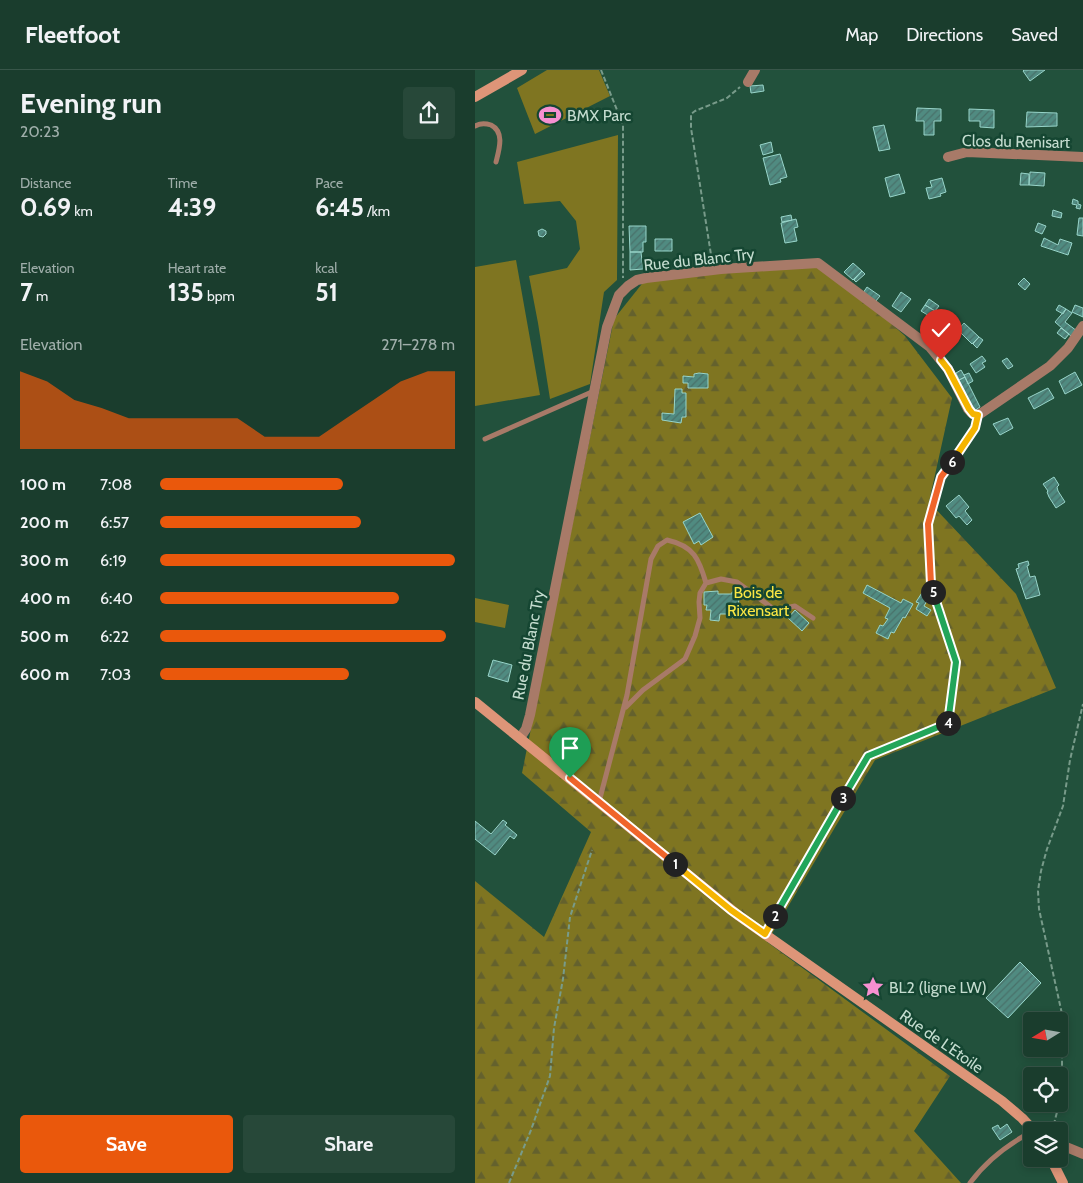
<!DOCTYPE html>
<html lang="en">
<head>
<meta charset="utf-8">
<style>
  :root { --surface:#1a3d2d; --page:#274839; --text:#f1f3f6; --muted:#9faeaa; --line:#385649; --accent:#ea580c }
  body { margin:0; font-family:Cabin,sans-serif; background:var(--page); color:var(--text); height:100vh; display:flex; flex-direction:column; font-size:19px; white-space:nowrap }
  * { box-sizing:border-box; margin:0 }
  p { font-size:16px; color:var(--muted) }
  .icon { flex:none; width:28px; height:28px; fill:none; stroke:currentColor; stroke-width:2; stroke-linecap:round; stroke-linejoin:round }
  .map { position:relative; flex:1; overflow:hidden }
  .sheet { display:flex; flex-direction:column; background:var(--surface); width:475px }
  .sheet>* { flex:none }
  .needle { width:32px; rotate:259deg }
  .tools { position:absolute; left:548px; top:942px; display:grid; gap:10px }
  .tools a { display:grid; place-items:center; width:45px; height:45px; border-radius:5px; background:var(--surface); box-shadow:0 2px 8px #0003,0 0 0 1px var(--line); font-size:25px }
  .pin { position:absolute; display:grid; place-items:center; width:42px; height:42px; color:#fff; margin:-51px -21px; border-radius:50% 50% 50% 0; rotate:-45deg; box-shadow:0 0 5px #0007 }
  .pin .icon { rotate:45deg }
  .km { position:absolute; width:25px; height:25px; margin:-12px; border-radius:50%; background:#222; color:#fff; font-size:14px; line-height:25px; text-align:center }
  .round { display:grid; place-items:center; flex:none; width:52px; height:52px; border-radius:5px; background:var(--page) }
  .overview { display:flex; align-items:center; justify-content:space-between; height:85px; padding:0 20px }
  h1 { font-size:28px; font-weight:700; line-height:38px }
  .metrics { display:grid; grid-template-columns:repeat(3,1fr); gap:8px; height:85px; padding:5px 20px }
  .metrics div { display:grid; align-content:center }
  .metrics b { font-size:25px; font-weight:700 }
  .metrics small { font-size:14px; font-weight:400 }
  .metrics p { font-size:14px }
  .chart { height:140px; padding:10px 20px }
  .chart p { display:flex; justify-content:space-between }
  .chart svg { width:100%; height:90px; margin-top:5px; fill:var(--accent); opacity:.7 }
  .button { display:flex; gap:10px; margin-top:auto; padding:10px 20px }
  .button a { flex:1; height:58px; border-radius:5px; background:var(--accent); color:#fff; font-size:20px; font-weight:700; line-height:58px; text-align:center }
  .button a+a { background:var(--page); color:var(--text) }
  ul { padding:0 20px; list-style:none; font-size:16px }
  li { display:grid; grid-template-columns:80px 60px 1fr; align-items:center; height:38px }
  li i { height:12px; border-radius:6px; background:var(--accent) }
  header { display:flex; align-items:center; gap:30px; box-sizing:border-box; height:70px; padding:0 25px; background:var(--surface); border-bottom:1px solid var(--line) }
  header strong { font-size:24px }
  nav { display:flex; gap:28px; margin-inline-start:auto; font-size:18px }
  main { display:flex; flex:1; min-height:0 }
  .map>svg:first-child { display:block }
  .green { fill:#7f7521 }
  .forest { fill:url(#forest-firs) }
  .building { fill:url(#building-hatch); stroke:#98d4c9 }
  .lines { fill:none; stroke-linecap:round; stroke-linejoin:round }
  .path { stroke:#789b8a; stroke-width:2; stroke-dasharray:5 2.5; stroke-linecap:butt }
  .lane { stroke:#a87a68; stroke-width:5 }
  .street { stroke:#a87a68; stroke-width:10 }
  .secondary { stroke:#de9578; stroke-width:10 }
  .split-1-casing { stroke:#fff; stroke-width:10 }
  .split-2-casing { stroke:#fff; stroke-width:10 }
  .split-3-casing { stroke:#fff; stroke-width:10 }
  .split-4-casing { stroke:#fff; stroke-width:10 }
  .split-5-casing { stroke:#fff; stroke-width:10 }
  .split-6-casing { stroke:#fff; stroke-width:10 }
  .split-7-casing { stroke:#fff; stroke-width:10 }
  .split-1 { stroke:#f0652b; stroke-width:6 }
  .split-2 { stroke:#f5b400; stroke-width:6 }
  .split-3 { stroke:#22a559; stroke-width:6 }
  .split-4 { stroke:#22a559; stroke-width:6 }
  .split-5 { stroke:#22a559; stroke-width:6 }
  .split-6 { stroke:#f0652b; stroke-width:6 }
  .split-7 { stroke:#f5b400; stroke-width:6 }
  .labels { text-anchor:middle; stroke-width:5; stroke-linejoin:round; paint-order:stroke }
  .poi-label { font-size:16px; fill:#c4dccf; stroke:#154632; text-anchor:start }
  .street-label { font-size:16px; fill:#c4dccf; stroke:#154632 }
  .park-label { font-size:16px; fill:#fbe743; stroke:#154632 }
</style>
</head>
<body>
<header>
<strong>Fleetfoot</strong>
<nav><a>Map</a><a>Directions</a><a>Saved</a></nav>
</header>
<main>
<section class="sheet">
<div class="overview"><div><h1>Evening run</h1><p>20:23</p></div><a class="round"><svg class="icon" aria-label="share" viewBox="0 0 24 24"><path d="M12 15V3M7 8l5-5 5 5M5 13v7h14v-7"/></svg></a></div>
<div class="metrics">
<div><p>Distance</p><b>0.69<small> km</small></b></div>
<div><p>Time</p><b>4:39</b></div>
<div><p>Pace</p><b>6:45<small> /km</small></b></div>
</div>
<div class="metrics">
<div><p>Elevation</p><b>7<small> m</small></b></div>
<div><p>Heart rate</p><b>135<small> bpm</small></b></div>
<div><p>kcal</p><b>51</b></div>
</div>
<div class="chart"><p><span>Elevation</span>271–278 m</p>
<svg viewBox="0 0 160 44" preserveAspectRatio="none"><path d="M0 44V6L10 11L20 20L30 24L40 29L50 29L60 29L70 29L80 29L90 38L100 38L110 38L120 29L130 20L140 11L150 6L160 6V44z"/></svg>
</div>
<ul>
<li><b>100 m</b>7:08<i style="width:62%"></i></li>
<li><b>200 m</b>6:57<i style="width:68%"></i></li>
<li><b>300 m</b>6:19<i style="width:100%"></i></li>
<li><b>400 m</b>6:40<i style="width:81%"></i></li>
<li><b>500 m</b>6:22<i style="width:97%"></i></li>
<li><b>600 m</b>7:03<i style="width:64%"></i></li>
</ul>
<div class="button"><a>Save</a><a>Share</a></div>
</section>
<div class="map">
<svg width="608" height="1113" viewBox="0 0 608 1113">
  <defs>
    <pattern id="forest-firs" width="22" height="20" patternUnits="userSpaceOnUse" patternTransform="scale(1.25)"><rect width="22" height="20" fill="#7f7521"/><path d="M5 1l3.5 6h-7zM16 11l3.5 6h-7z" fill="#64612d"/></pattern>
    <pattern id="building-hatch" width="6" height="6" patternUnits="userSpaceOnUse" patternTransform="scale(1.25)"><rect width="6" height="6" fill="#508b81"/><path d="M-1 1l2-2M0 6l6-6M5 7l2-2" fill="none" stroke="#49716a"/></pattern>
  </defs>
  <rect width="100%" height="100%" fill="#22513c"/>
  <path class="green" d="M72 0H124L135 26 60 64 42 18Z
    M143 65 142 210 129 222 115 314 75 329 63 253 54 206 92 198 105 179 101 151 85 131 49 134 42 92Z
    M41 190 65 325 0 336V197Z
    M0 528 34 535 30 558 0 552Z"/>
  <path class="forest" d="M349 194 430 266 477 328 454 432 541 524 581 618 400 690 292 872 475 1006 439 1061 486 1113H0V811L69 867 116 762 47 703 139 249 170 210Z"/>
  <path class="building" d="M549 0H570L555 11 548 1Z
    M288 15 289 21 276 23 275 16Z
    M442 38 466 39V51H459V65H449V51H441Z
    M494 39 519 40V58L505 57V51H494Z
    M552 42 582 43V56L551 57Z
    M409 55 415 79 404 81 398 57Z
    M296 72 298 82 288 85 285 75Z
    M305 84 312 107 305 109 306 112 295 115 288 88Z
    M555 102 570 103 569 116 554 115Z
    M546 103 554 104V115H545Z
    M424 104 430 123 415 127 410 108Z
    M467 108 471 122 465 124 466 126 454 129 451 118 457 117 455 111Z
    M598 129 603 131V134L606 135 605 139 601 138 602 135 597 134Z
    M578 140 587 143 586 148 577 146Z
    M316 145 317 150 307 152 306 147Z
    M604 148H608V166L602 165Z
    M321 149 323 157 319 158 322 171 310 173 306 153Z
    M563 153 571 156 567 164 560 161Z
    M154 156H171V172H168V182H155Z
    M67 159 71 161V164L68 167 64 166 63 161Z
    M569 168 583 175 585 169 597 173 593 185 566 176Z
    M180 169H197V181H180Z
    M155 182H166L168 199 155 200Z
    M378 193 387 201 378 210 369 202Z
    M387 201 390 204 381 212 379 210Z
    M549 208 555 214 550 220 543 214Z
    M392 217 405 226 400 232 388 223Z
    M426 222 436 229 426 242 417 236Z
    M454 229 464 236 460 241 450 235Z
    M450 235 460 241 456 247 446 241Z
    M584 235 591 239 588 244 581 240Z
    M600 235 608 238V247L597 242Z
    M591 239 597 243 590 252 602 261 597 267 580 252Z
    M489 253 504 267 497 274 483 260Z
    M466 254 475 263 467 271 458 262Z
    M586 258 594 264 590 269 582 263Z
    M504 267 508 270 502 278 498 274Z
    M507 286 511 291 507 293 510 297 501 303 495 294Z
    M532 288 538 296 533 299 527 291Z
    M486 300 490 307 484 310 481 303Z
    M600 302 607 315 590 324 584 311Z
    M224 303 233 304V318H213V313H208V306L219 307V304Z
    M494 303 498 311 493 314 489 305Z
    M490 307 505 337 499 341 484 310Z
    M573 318 579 328 559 339 553 328Z
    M200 319H207V323H211V347H207L206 353 187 350V343L199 344Z
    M533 348 538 358 525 365 518 354Z
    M579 407 584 415 582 417 583 421 590 432 581 438 574 427 572 422 573 421 568 414Z
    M484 425 494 437 490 441 497 450 492 455 484 446 481 448 471 436Z
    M225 443 238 467 226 475 224 471 219 474 208 452Z
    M553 491 554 495 552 496 555 507 560 506 565 525 551 529 541 499 544 498 543 494Z
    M392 515 426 533 428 529 438 534 430 548 428 547 419 563 416 562 413 569 401 563 405 555 408 556 413 549 410 548 415 538 388 523Z
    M450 518 457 522 449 536 456 540 452 546 441 539 444 533 441 532Z
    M243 521V524H257V522H264L263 547H254V544H245L244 551 235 550 236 540H231L232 535H229V522Z
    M320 540 334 553 327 561 313 548Z
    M18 590 37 595 33 612 13 606Z
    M45 608 53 610 50 623 42 621Z
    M28 750 32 753 30 755 42 765 39 769 35 766 20 785 0 769V751L16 764Z
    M545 892 566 913 533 948 511 928Z
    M532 1054 537 1062 525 1070 517 1058 523 1055 525 1059Z"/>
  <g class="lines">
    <path class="path" d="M126 0 148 55V208
      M237 191 216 58V44L220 41 252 28 265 17
      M294 857 393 686 474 652 481 592 456 514 453 454 466 407 500 358 501 355
      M575 1061 578 1058 583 1038 587 1009V944L564 839 563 821 566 801 572 779 588 736 595 690 608 634
      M34 1113 56 1060 75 1006 79 958 88 909 95 847 117 780"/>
    <path class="lane" d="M0 56C5 53 10 53 16 55 30 62 24 80 21 92
      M10 369 119 321
      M151 637 168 620 210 589 220 566 225 548 224 532 225 523 231 513
      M124 732 152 625 176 489 183 476 192 470C219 476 224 489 231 513L246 509 262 512 300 540 320 536 338 548
      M495 1113C511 1091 532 1075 556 1062"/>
    <path class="street" d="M273 12 280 0
      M473 87 492 82 608 87
      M45 668 51 659 55 645 132 257 144 225 153 216 162 210 171 208 246 199 343 193 455 277 473 299 493 339C497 344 499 346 505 344L575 296 593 278 608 256
      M584 1074 608 1084"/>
    <path class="secondary" d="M0 27 47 0
      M0 632 264 846 527 1031 547 1048 559 1061
      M576 1089 588 1113"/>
  </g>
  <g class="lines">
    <g class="split-1-casing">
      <path id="split-1" d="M95 708 200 794"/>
    </g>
    <g class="split-2-casing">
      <path id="split-2" d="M200 794 256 840 290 864 300 846"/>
    </g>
    <g class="split-3-casing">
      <path id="split-3" d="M300 846 368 728"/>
    </g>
    <g class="split-4-casing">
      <path id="split-4" d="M368 728 393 686 473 653"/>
    </g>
    <g class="split-5-casing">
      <path id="split-5" d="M458 522 481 592 473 653"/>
    </g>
    <g class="split-6-casing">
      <path id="split-6" d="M458 522 456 514 453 454 466 407 477 392"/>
    </g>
    <g class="split-7-casing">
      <path id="split-7" d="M466 290 473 299 494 339 498 344 503 345 500 358 477 392"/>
    </g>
    <use href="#split-1" class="split-1"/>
    <use href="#split-2" class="split-2"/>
    <use href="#split-3" class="split-3"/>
    <use href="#split-4" class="split-4"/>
    <use href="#split-5" class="split-5"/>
    <use href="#split-6" class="split-6"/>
    <use href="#split-7" class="split-7"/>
  </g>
  <defs>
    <g id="stadium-bare" transform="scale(1.725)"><path d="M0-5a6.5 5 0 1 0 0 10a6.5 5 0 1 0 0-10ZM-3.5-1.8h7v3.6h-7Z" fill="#f690d1" stroke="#154632" stroke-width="2.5" paint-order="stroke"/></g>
    <g id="sight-bare" transform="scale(1.725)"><path d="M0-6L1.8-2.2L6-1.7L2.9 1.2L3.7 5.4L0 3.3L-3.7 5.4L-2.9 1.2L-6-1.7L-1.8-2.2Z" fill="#f690d1" stroke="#154632" stroke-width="2.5" paint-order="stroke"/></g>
  </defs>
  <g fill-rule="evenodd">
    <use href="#stadium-bare" x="75" y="45"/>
    <use href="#sight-bare" x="398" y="917"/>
  </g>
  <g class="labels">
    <g class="poi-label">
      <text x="92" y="51">BMX Parc</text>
      <text x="414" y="923">BL2 (ligne LW)</text>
    </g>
    <g class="street-label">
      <text transform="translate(541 71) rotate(1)" y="6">Clos du Renisart</text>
      <text transform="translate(224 189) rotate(-6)" y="6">Rue du Blanc Try</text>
      <text transform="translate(53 575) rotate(-79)" y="6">Rue du Blanc Try</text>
      <text transform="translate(467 971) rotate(35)" y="6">Rue de L'Etoile</text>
    </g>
    <g class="park-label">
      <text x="283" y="528">Bois de<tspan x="283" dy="18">Rixensart</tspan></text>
    </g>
  </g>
</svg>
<div class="tools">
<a><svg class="needle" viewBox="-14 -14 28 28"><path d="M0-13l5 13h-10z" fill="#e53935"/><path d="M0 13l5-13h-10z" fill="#9faeaa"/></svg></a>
<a><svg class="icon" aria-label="locate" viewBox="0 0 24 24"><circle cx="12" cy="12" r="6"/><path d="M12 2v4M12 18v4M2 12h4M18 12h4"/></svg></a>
<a><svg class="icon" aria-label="layers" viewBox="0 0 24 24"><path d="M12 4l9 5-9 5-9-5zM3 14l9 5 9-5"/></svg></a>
</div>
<div class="pin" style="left:95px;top:708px;background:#1e9e55"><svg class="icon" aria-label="arrive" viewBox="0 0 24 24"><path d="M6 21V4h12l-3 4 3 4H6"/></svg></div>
<div class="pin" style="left:466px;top:290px;background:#d93025"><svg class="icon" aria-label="check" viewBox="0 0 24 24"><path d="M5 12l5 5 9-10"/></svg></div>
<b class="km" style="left:200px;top:794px">1</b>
<b class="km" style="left:300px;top:846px">2</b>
<b class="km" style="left:368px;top:728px">3</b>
<b class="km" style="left:473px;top:653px">4</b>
<b class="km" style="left:458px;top:522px">5</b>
<b class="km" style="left:477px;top:392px">6</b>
</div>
</main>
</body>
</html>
